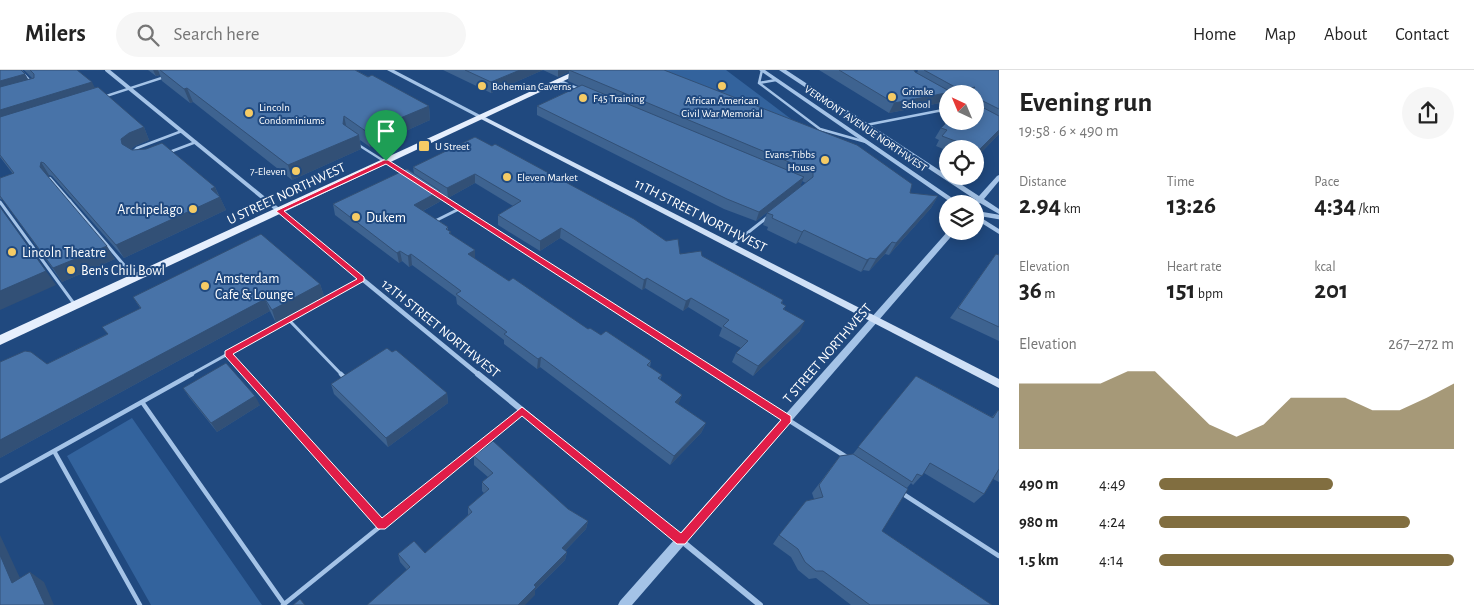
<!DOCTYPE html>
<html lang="en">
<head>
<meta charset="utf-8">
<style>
  :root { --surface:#fff; --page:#f6f6f6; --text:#222; --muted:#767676; --line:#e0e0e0; --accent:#816e40 }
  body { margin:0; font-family:"Alegreya Sans",sans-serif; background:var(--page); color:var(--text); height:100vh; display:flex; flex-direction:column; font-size:19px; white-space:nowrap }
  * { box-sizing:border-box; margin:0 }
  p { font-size:16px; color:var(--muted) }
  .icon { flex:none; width:28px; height:28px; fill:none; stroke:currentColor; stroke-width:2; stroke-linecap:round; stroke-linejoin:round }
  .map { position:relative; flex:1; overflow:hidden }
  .sheet { display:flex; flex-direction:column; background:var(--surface); width:475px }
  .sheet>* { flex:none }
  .needle { width:32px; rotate:316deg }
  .tools { position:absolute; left:939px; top:15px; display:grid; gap:10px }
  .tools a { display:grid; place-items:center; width:45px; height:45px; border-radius:50%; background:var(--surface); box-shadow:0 2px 12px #0003; font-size:25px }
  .pin { position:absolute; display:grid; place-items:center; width:42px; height:42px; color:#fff; margin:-51px -21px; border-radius:50% 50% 50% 0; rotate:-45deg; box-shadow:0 0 5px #0007 }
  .pin .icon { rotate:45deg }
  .round { display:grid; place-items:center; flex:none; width:52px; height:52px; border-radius:26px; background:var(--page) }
  .headline { display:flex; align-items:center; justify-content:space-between; height:85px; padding:0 20px }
  h1 { font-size:28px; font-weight:600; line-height:38px }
  .metrics { display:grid; grid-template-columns:repeat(3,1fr); gap:8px; height:85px; padding:5px 20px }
  .metrics div { display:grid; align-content:center }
  .metrics b { font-size:25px; font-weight:600 }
  .metrics small { font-size:14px; font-weight:400 }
  .metrics p { font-size:14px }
  .chart { height:140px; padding:10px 20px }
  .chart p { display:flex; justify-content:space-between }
  .chart svg { width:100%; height:90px; margin-top:5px; fill:var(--accent); opacity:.7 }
  ul { padding:0 20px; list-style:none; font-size:16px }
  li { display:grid; grid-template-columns:80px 60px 1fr; align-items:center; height:38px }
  li i { height:12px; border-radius:6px; background:var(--accent) }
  header { display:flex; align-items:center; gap:30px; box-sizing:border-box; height:70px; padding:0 25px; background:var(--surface); border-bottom:1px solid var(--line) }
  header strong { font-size:24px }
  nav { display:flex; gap:28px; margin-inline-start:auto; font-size:18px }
  .search { width:350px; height:45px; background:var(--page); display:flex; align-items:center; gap:12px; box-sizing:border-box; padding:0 18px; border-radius:28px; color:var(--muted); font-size:19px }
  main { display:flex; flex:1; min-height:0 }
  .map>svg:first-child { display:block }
  .green { fill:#33639d }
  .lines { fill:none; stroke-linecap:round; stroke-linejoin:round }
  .service-far2 { stroke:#a4c3e7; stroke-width:2.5 }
  .service-far1 { stroke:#a4c3e7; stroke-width:3 }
  .service { stroke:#a4c3e7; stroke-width:4.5 }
  .minor-far2 { stroke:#a4c3e7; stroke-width:4 }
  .minor-far1 { stroke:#a4c3e7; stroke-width:4.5 }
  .minor { stroke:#a4c3e7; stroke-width:6 }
  .tertiary { fill:#a4c3e7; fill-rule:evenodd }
  .secondary { fill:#cfe0f6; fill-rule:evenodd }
  .primary { fill:#e6effd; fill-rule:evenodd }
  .wall { fill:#3e6390 }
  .shaded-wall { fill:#325076 }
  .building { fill:#4873a8; stroke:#325076 }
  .route { fill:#e11d48; stroke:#fff; fill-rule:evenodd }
  .poi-dot { fill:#f5cb65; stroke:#20497f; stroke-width:2 }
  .labels { text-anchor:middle; stroke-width:4; stroke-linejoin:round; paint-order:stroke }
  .far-poi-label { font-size:11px; fill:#fff; stroke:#20497f; text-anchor:start }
  .far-street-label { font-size:11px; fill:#fff; stroke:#20497f }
  .street-label { font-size:14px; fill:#fff; stroke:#20497f }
  .poi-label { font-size:14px; fill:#fff; stroke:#20497f; text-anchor:start }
</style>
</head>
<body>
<header>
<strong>Milers</strong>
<div class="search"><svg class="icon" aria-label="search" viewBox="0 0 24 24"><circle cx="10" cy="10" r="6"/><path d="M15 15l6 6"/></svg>Search here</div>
<nav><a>Home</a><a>Map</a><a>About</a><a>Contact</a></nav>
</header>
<main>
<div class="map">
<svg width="999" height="535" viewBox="0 0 999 535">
  <rect width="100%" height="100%" fill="#20497f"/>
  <path class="green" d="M637 0H726L803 58Z
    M132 348 262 535H151L67 386Z"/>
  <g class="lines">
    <path class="service-far2" d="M20 0 32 13
      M776 10 759 13 820 59 866 72
      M560 11 579 19
      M759 13 762 0
      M866 55 943 40
      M357 74 406 105
      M132 83 137 78 182 61
      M167 83 196 72
      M50 108 70 131
      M437 125 447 131"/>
    <path class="service-far1" d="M69 130 135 208
      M445 130 718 305
      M0 132 75 235
      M433 152 459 139
      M731 176 769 146
      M289 250 342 305
      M228 283 247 305
      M190 305 362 209"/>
    <path class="service" d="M246 304 381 455
      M341 304 347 310
      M716 304 848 388
      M142 332 284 534
      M54 381 140 535
      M0 411 192 304
      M900 422 999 486
      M283 535 523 341"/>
    <path class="minor-far2" d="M107 0 267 131"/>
    <path class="minor-far1" d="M266 130 479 305
      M975 143 999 147"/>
    <path class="minor" d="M478 304 760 535"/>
    <path class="tertiary" d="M182 0H190L98 30 93 29Z
      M387 0H394L484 47 479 48Z
      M759 0H765L961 134H953Z
      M779 0H786L979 126 997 106 999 105V111L984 129 999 139V144L980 133 975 137V134H972L976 130Z
      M975 144 999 159V164L975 149Z
      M948 161H956L632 535H618L620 531Z"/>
    <path class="secondary" d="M479 46H483L999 309V318L479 48Z"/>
    <path class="primary" d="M577 0H587L0 275V265Z"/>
  </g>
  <path class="wall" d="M0 0 25 4 28 9 32 8 24 0H77L95 18 144 57 149 70 135 76 131 79 215 117 226 140 124 188 52 106 49 105 48 107 115 189 62 212 3 130 0 129V108L13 104 0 87Z
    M148 0H355L429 36 430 50 370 77 360 70 361 79 292 110 193 32 190 33 162 11 160 5 156 6Z
    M443 0H664L910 123 938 126 931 138 889 185 885 184 869 201 863 200 861 202 798 172 796 174 767 160 768 157 763 155 767 143 806 113 802 111 800 117 756 151 724 139 537 45V36L579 16 568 11 569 2 558 7 543 0 491 23Z
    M819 0H914L915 2 917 3 918 0H999V64L975 89V79H948V81L936 76 939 70 935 68 941 58 946 53H944L948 47V51H975V24H948V28L945 32 889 43Z
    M475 67 680 184 702 186 783 230 782 233 786 236 784 239 800 261 753 306 732 292 736 283 741 278 719 266 722 258 688 237 683 241 645 218 642 220 560 168 540 181 498 155V145L513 136 475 113 448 128 441 123V131L423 141 448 157V160L451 165 475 180V189L509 211 588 259 651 291 650 297 662 305 660 310 682 325 678 334 706 353 701 363 670 395 540 297 537 299 504 274V270L457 234 456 227 412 195 409 197 402 191 399 193 335 145 333 134 414 104 413 97Z
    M996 184 999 185V271L950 248Z
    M320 214 324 226 276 253 270 241 0 388 47 294 107 264 140 238 133 227Z
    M916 306 992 347 998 340 999 341V412L993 409 984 424 974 433 924 403 913 415 911 413 907 418 882 461 992 535H851L816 508 809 509 798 500 791 487 773 474 779 465 814 429 812 423 840 386 853 384Z
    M331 314 447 323 448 333 388 377 334 324Z
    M183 318 260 335 217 362 189 327Z
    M474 386 568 439 588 451 586 459 565 481 567 482 565 490 535 520V525L407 500 400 492 398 484 425 483 468 445V437L484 423 482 421V412L488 407 474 395Z"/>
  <path class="shaded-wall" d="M153 0H158L160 5 156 6Z
    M520 0H543L491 23V12Z
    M558 0H573H569V2L558 7Z
    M25 4 32 16 0 26V11Z
    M92 12 98 24 0 55V40Z
    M975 17 971 24H955L957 21Z
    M187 18 193 32 190 33 184 19Z
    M951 22 950 24H948V28L945 32 889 43 894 33Z
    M429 36 430 50 370 77 367 62Z
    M344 46 347 60 343 54Z
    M144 57 149 70 135 76 128 82 122 74 121 69 129 63Z
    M999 60V64L975 89V87L979 80Z
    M359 65 361 79 292 110 288 95Z
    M41 92 49 105 48 110 40 97Z
    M475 104V113L448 128 447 118Z
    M804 107 800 117 756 151 759 142Z
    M215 117 219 127H220L226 140 124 188 116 175Z
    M440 121 441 131 415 145 414 135Z
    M938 126 931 138 889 185 896 173Z
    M561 158 560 168 540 181V171Z
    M804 160 798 172 796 174 802 162Z
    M892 172 885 184 869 201 876 189Z
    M107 176 115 189 62 212 53 198Z
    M475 180V190L468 184Z
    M400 181 402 191 399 193 397 183Z
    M411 184 412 195 409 197 408 186Z
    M870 188 863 200 861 202 867 190Z
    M46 201 56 215 0 240V221Z
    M647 208 645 218 642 220 644 210Z
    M320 214 324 226 276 253 272 240Z
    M691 228 688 237 683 241 686 231Z
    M265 229 270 241 0 388V370Z
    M805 251 800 261 753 306 758 296Z
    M541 287 540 297 537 299 538 289Z
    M447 323 448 333 388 377 386 368Z
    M682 325 678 335 675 332Z
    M255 326 260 335 217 362 211 353Z
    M706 353 701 363 670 395 674 386Z
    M588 451 586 459 561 485 562 478Z
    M0 465 27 523 12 513 0 485Z
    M567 482 565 490 535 520V525L525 535H518L534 515Z
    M30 502 44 512 54 535H45Z"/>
  <path class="building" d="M0 0H21L25 4 0 11Z
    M30 0H77L92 12 0 40V17L34 8V4Z
    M160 0H355L368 7 372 5 429 36 367 62 344 46 343 54 359 65 288 95 187 18 184 19Z
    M465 0H520L491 12Z
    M569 0H664L857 75 912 114 910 123 938 126 896 173 892 172 876 189 870 188 867 190 804 160 802 162 772 148 773 145 767 143 813 107V102Z
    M839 0H914L915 2 951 22 894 33Z
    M924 0H999V39L983 31 979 32 980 36 999 46V60L979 80 942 66 947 60 941 58 948 51H975V24H969L975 17 957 21 955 17Z
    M582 15 804 107 759 142 727 129 537 36Z
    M98 17 144 57 129 63 121 69 122 74 132 80 146 79 162 73 215 117 211 119 220 127 116 175 44 93 41 92 40 97 107 176 53 198 0 126V108L14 103 0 85V47Z
    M475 67 492 76 495 74 634 149 666 171 678 169 680 184 701 181 702 186 783 230 781 233 786 236 783 239 805 251 758 296 736 283 748 271 723 256 729 250 691 228 686 231 647 208 644 210 561 158 540 171 498 145 521 131 475 104 447 118 413 97Z
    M407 99 440 121 414 135 448 157 446 159 451 162 449 163 475 180 468 184 509 211 513 208 588 259 590 258 601 265 606 261 651 291 647 295 662 305 658 308 682 325 675 332 706 353 674 386 541 287 538 289 504 264 507 262 456 224 461 221 411 184 408 186 400 181 397 183 333 134Z
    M0 137 46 201 0 221Z
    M261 164 320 214 272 240 265 229 0 370V292L25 281 31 282 47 294 108 264 102 257 141 238 133 227Z
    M996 184 999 185V257L958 238Z
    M387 278 392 282 396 280 447 323 386 368 331 314Z
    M226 293 255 326 211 353 183 318Z
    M916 306 993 348 998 340 999 341V399L984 424 930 393 922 406 917 404 912 412 858 377Z
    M493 371 568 439 588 451 562 478 567 482 534 515 536 517 518 535H367L410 497 398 484 414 471 425 483 472 442 468 437 489 419 482 412 493 403 474 386Z
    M853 384 908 419 882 461 992 535H870L823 501H816L805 492 798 479 779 465 806 431 823 427 819 415 840 386Z
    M0 485 12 513 30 502 45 535H0Z
    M300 529 305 535H293Z"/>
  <path class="route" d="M384 90H388L791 346V352L685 474H677L522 346 385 459H378L225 286V281L357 209 276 141ZM386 94 781 350 681 463 522 337 382 448 233 284 364 211V207L284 141Z"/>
  <g class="poi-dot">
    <circle cx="482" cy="16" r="5"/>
    <circle cx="722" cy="16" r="5"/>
    <circle cx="892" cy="27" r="5"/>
    <circle cx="583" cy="28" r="5"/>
    <circle cx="249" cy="43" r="5"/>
    <rect x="418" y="70" width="12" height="12" rx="2.5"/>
    <circle cx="825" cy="90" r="5"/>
    <circle cx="296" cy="101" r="5"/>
    <circle cx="507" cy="107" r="5"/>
    <circle cx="193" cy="139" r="5"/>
    <circle cx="356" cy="147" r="5"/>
    <circle cx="12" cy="182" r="5"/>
    <circle cx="71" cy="200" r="5"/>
    <circle cx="205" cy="216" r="5"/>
  </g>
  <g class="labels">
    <g class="far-poi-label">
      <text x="492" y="20">Bohemian Caverns</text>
      <text x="902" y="25">Grimke<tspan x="902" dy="13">School</tspan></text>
      <text x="593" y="32">F45 Training</text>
      <text x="722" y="34" text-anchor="middle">African American<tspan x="722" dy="13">Civil War Memorial</tspan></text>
      <text x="259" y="41">Lincoln<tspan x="259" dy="13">Condominiums</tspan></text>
      <text x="435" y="80">U Street</text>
      <text x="815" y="88" text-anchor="end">Evans-Tibbs<tspan x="815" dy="13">House</tspan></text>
      <text x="286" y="105" text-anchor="end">7-Eleven</text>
      <text x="517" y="111">Eleven Market</text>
    </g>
    <g class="far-street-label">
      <text transform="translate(866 58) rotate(34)" y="4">VERMONT AVENUE NORTHWEST</text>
    </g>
    <g class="street-label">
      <text transform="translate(286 123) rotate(-25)" y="5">U STREET NORTHWEST</text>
      <text transform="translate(701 145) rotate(27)" y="5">11TH STREET NORTHWEST</text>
      <text transform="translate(441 258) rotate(39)" y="5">12TH STREET NORTHWEST</text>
      <text transform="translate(827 283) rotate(-49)" y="5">T STREET NORTHWEST</text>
    </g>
    <g class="poi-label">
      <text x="183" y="144" text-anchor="end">Archipelago</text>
      <text x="366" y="152">Dukem</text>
      <text x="22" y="187">Lincoln Theatre</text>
      <text x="81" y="205">Ben's Chili Bowl</text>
      <text x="215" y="213">Amsterdam<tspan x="215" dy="16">Cafe &amp; Lounge</tspan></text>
    </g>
  </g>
</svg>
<div class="tools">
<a><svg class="needle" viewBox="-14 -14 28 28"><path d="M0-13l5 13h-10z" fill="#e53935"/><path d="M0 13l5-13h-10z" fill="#767676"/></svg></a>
<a><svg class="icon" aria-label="locate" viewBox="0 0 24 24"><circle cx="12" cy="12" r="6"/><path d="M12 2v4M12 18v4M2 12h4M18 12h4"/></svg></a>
<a><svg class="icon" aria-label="layers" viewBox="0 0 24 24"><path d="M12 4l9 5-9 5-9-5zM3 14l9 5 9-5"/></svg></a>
</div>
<div class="pin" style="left:386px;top:91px;background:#1e9e55"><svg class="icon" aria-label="arrive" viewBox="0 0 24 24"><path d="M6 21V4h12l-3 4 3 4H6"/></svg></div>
</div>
<section class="sheet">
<div class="headline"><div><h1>Evening run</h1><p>19:58 · 6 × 490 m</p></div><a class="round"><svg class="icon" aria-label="share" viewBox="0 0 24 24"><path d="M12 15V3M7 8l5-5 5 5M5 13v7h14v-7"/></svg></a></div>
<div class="metrics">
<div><p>Distance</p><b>2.94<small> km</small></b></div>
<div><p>Time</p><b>13:26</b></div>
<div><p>Pace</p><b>4:34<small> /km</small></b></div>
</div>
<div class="metrics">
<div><p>Elevation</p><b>36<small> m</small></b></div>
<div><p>Heart rate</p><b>151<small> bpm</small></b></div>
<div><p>kcal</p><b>201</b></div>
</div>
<div class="chart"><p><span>Elevation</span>267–272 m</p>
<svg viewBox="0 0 160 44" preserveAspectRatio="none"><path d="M0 44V12L10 12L20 12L30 12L40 6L50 6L60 19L70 32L80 38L90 32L100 19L110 19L120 19L130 25L140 25L150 19L160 12V44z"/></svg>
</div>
<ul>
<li><b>490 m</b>4:49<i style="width:59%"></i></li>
<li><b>980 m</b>4:24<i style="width:85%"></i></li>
<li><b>1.5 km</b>4:14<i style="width:100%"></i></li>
</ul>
</section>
</main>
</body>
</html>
